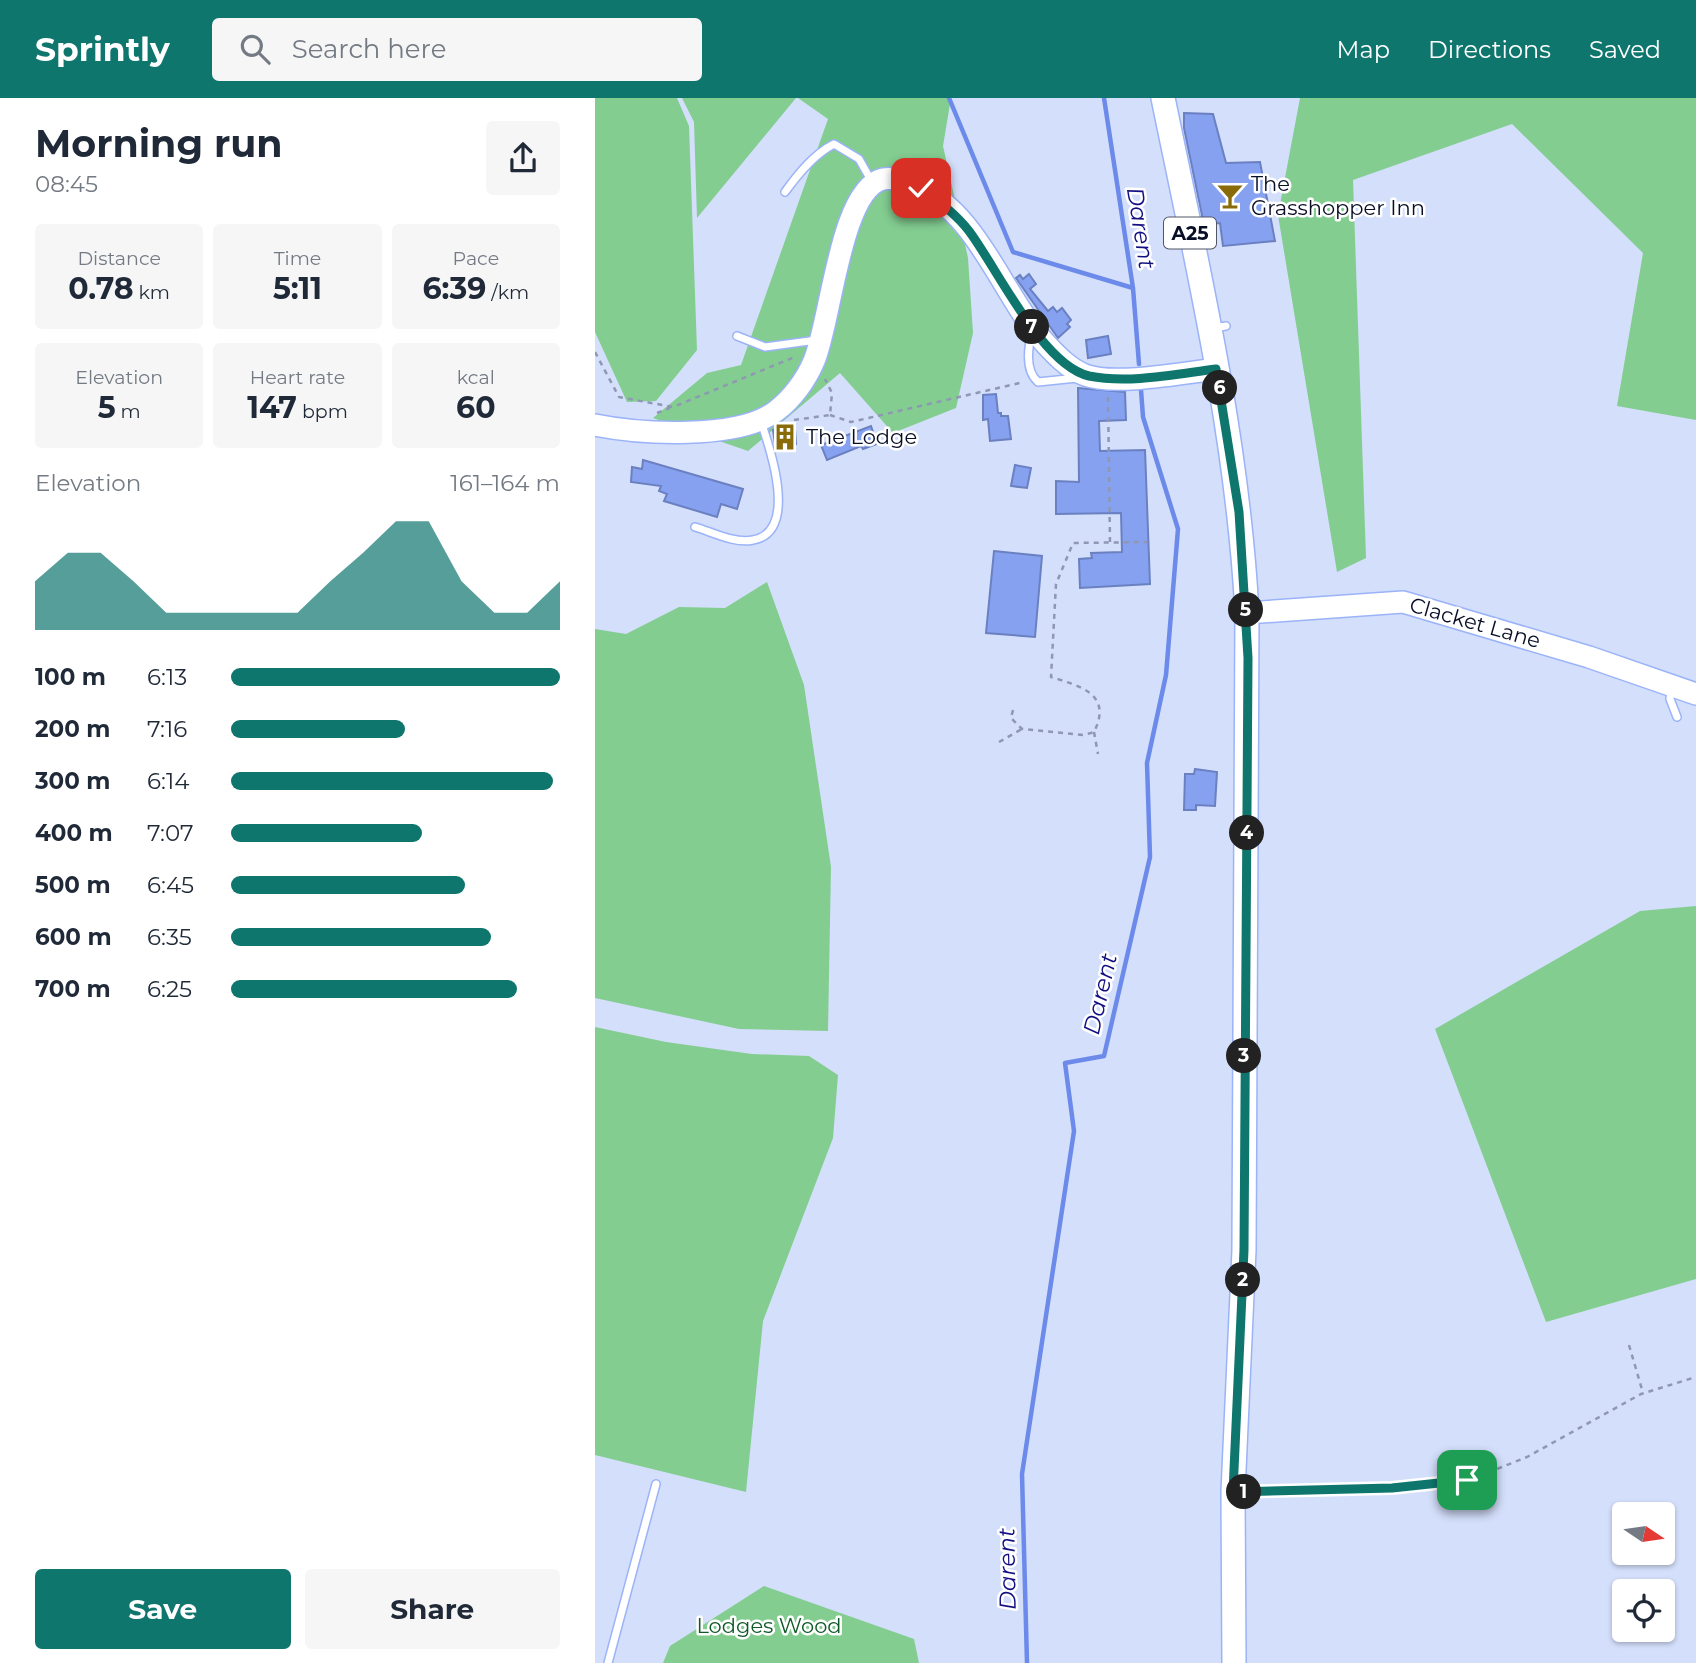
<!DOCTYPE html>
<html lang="en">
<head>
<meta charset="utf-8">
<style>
  :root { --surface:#fff; --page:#f6f6f7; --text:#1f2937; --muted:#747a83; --accent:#0f766e }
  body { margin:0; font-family:Montserrat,sans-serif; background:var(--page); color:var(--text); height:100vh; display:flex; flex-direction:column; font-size:26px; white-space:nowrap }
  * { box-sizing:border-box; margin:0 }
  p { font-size:23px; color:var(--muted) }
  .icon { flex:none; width:38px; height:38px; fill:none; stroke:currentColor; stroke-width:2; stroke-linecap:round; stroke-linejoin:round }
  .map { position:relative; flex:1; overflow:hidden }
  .details { display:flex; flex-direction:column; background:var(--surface); width:595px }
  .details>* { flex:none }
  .needle { width:46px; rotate:103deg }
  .buttons { position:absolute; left:1017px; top:1404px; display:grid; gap:14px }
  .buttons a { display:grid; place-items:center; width:63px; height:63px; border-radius:7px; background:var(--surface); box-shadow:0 2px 5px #0004; font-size:35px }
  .pin { position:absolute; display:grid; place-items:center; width:60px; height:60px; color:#fff; margin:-30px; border-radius:14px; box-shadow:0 4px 10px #0006 }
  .km { position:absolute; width:35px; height:35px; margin:-18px; border-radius:50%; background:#222; color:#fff; font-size:19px; line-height:35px; text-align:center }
  .round { display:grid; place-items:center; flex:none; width:74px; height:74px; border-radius:7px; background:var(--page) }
  .overview { display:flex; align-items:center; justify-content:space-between; height:119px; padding:0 35px }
  h1 { font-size:38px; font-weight:700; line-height:52px }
  .stats { display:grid; grid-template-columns:repeat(3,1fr); gap:10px; height:119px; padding:7px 35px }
  .stats div { display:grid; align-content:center; border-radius:7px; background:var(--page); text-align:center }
  .stats b { font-size:30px; font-weight:700 }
  .stats small { font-size:19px; font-weight:400 }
  .stats p { font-size:19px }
  .chart { height:196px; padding:14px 35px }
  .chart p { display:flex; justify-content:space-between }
  .chart svg { width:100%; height:126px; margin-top:7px; fill:var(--accent); opacity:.7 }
  .action { display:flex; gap:14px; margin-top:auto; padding:14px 35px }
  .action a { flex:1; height:80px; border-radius:7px; background:var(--accent); color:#fff; font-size:28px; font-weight:700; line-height:80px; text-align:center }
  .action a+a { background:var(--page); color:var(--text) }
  ul { padding:0 35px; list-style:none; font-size:23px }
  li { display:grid; grid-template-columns:112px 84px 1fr; align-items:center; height:52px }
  li i { height:18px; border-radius:9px; background:var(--accent) }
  header { display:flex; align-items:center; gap:42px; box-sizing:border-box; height:98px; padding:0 35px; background:var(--accent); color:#fff }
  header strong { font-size:33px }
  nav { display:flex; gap:38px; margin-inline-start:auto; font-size:24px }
  .search { width:490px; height:63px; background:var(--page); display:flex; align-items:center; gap:18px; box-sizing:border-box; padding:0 24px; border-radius:7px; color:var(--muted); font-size:26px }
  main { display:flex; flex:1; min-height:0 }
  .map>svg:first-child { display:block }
  .green { fill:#83cd91 }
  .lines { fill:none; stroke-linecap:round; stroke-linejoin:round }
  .stream { stroke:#6c8aea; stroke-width:4.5 }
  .building { fill:#86a1ef; stroke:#6a80c1; stroke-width:2 }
  .lane-casing { stroke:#9bb3f8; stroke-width:10 }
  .secondary-casing { stroke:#9bb3f8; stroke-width:24 }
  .primary-casing { stroke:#9bb3f8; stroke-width:26 }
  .path { stroke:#8f98b3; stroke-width:2.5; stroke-dasharray:5 5; stroke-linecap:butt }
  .lane { stroke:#fff; stroke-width:7 }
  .secondary { stroke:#fff; stroke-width:21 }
  .primary { stroke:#fff; stroke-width:23 }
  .route-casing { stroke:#fff; stroke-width:14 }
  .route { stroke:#0f766e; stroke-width:9 }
  .labels { text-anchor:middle; stroke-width:5; stroke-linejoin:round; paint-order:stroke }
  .shield { fill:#fff; stroke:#515667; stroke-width:2 }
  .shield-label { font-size:19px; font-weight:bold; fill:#070e26 }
  .poi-label { font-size:21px; fill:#070e26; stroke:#fff; text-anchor:start }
  .street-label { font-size:21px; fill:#070e26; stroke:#fff }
  .park-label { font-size:21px; fill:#0e5927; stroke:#fff }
  .water-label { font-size:23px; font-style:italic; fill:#120f83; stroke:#fff }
</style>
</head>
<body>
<header>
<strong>Sprintly</strong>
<div class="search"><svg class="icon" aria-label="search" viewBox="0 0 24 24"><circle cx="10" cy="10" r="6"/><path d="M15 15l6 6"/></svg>Search here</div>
<nav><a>Map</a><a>Directions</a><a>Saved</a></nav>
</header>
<main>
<section class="details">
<div class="overview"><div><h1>Morning run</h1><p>08:45</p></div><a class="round"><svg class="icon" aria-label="share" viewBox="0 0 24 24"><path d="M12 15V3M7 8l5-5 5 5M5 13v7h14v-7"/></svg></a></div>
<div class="stats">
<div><p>Distance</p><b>0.78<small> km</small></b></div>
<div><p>Time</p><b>5:11</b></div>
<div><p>Pace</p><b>6:39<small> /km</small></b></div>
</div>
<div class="stats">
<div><p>Elevation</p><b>5<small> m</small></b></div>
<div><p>Heart rate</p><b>147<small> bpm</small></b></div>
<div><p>kcal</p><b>60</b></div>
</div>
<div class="chart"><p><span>Elevation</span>161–164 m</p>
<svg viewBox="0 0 160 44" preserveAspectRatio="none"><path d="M0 44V27L10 17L20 17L30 27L40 38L50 38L60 38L70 38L80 38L90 27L100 17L110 6L120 6L130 27L140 38L150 38L160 27V44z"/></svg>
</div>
<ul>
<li><b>100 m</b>6:13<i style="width:100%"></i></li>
<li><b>200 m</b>7:16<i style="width:53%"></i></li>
<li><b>300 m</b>6:14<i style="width:98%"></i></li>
<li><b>400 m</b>7:07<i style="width:58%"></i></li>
<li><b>500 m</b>6:45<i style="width:71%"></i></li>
<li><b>600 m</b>6:35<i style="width:79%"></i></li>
<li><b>700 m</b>6:25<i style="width:87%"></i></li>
</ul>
<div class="action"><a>Save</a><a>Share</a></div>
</section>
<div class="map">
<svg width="1101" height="1565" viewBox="0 0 1101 1565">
  <rect width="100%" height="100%" fill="#d4dffb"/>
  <path class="green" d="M0 0H82L94 28 102 252 61 303 32 304 0 234Z
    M87 0H201L102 120 99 24Z
    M203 0H356L348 48 373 160 378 235 361 310 298 335 245 275 153 353 58 320 112 275 146 267 233 21Z
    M705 0H1101V322L1022 308 1048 155 917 26 758 82 771 460 742 474 683 117Z
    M172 484 209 587 236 769 233 933 144 931 0 900V531L31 536 84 509 130 510Z
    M1101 808V1181L951 1224 840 931 1045 813Z
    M0 929 71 944 157 956 214 958 243 977 238 1040 168 1223 151 1394 0 1357Z
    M169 1488 319 1541 324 1565H68L75 1548Z"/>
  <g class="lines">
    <path class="stream" d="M354 0 418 154 538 190
      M509 0 538 190 544 266
      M432 1565 427 1376 479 1033 470 965 509 958 555 759 552 665 571 577 583 431 548 319 546 292"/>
  </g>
  <path class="building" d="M589 15 618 16 631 65 665 64 680 143 628 148 625 125 609 127 589 30Z
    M434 176 441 186 435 191 453 213 458 209 462 214 467 210 476 222 472 226 475 229 463 240 421 180 425 177 428 181Z
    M513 238 516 256 493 260 491 242Z
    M483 290 530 294 531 322 504 323 505 353 550 352 555 486 485 490 484 461 497 460 496 455 527 454 526 415 461 416V383L484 384Z
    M401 296 403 315H406V318H413L416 341 395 343 393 321 388 322V297Z
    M276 328 282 346 268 351 266 348 232 362 226 347Z
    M200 331 201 346H180L178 332Z
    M48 362 148 391 142 411 126 406 122 419 69 403 72 396 64 393 66 388 36 384 37 369 47 371Z
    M420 367 436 370 432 390 416 388Z
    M399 453 447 458 440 539 391 535Z
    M600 671 622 674 620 708 601 707V712H589L590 676H599Z"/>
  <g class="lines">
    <g class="lane-casing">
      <path id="lane" d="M190 94C203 76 219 56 239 46L264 61 277 84
        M618 230 631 228
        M437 234C433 250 430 273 443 284L482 280
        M142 238 170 249 222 242
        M100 429C117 434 140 446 158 442 204 434 175 350 166 324
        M1076 590 1075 601 1082 619
        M13 1565 61 1386"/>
    </g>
    <g class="secondary-casing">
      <path id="secondary" d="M0 327C45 336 143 342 181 313 197 301 211 282 219 263 236 224 245 91 288 81 298 79 309 83 319 87 383 114 406 195 449 244 460 256 474 271 490 277 519 288 589 275 622 271
        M652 515 808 504 994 559 1101 596"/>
    </g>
    <g class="primary-casing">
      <path id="primary" d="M568 0C603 170 643 342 652 515L649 1152 638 1394 639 1565"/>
    </g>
    <path class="path" d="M0 254 24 299 78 309 202 258
      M513 299 515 444
      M62 315 75 310
      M235 317 256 324 429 284
      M199 322 235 317 237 295 230 281
      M418 612 416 620 427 631 489 637 499 634C518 596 485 588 456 579L461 486 478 445 552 444
      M499 634 503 656
      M404 644 427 631
      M1034 1247 1048 1295
      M655 1393 797 1390 872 1383 932 1359 1046 1296 1101 1279"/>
    <use href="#lane" class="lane"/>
    <use href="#secondary" class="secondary"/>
    <use href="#primary" class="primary"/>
  </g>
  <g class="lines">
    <g class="route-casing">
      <path id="route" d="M326 90C343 103 361 116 374 133 402 170 447 267 494 278 534 286 581 276 621 271L644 414 653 560 649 1152 638 1394 797 1390 872 1382"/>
    </g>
    <use href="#route" class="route"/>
  </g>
  <defs>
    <g id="bar-bare" transform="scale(2.1)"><path d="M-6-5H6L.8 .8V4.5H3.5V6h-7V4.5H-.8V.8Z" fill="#896b0a" stroke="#fff" stroke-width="2.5" paint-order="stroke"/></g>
    <g id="building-bare" transform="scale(2.1)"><path d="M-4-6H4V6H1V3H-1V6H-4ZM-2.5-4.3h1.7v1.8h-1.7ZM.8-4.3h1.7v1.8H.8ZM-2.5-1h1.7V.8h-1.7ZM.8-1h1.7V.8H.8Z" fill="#896b0a" stroke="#fff" stroke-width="2.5" paint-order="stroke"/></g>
  </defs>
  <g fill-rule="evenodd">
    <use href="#bar-bare" x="635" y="98"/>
    <use href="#building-bare" x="190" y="339"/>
  </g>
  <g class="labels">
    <rect class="shield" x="569" y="119.5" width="52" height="31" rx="5"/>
    <g class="shield-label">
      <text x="595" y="142">A25</text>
    </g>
    <g class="poi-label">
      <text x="656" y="93">The<tspan x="656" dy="24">Grasshopper Inn</tspan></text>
      <text x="211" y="346">The Lodge</text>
    </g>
    <g class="street-label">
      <text transform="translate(880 525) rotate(16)" y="7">Clacket Lane</text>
    </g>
    <g class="park-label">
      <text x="174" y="1535">Lodges Wood</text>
    </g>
    <g class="water-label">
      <text transform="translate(546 130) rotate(81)" y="8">Darent</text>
      <text transform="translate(505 896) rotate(-77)" y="8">Darent</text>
      <text transform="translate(412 1471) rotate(-91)" y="8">Darent</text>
    </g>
  </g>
</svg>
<div class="buttons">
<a><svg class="needle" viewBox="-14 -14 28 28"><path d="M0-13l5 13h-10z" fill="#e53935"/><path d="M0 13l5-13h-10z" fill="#747a83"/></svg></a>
<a><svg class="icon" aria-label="locate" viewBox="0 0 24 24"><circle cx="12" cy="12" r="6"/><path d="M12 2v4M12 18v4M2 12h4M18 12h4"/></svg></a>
</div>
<div class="pin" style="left:872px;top:1382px;background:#1e9e55"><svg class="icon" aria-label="arrive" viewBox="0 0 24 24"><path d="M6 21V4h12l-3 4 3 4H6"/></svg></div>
<div class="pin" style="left:326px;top:90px;background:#d93025"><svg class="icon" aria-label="check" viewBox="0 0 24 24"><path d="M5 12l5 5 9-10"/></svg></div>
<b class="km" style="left:649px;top:1394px">1</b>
<b class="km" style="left:648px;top:1182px">2</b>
<b class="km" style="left:649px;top:958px">3</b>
<b class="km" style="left:652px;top:735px">4</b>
<b class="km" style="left:651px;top:512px">5</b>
<b class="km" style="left:625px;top:290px">6</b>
<b class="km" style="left:437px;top:229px">7</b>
</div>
</main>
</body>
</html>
